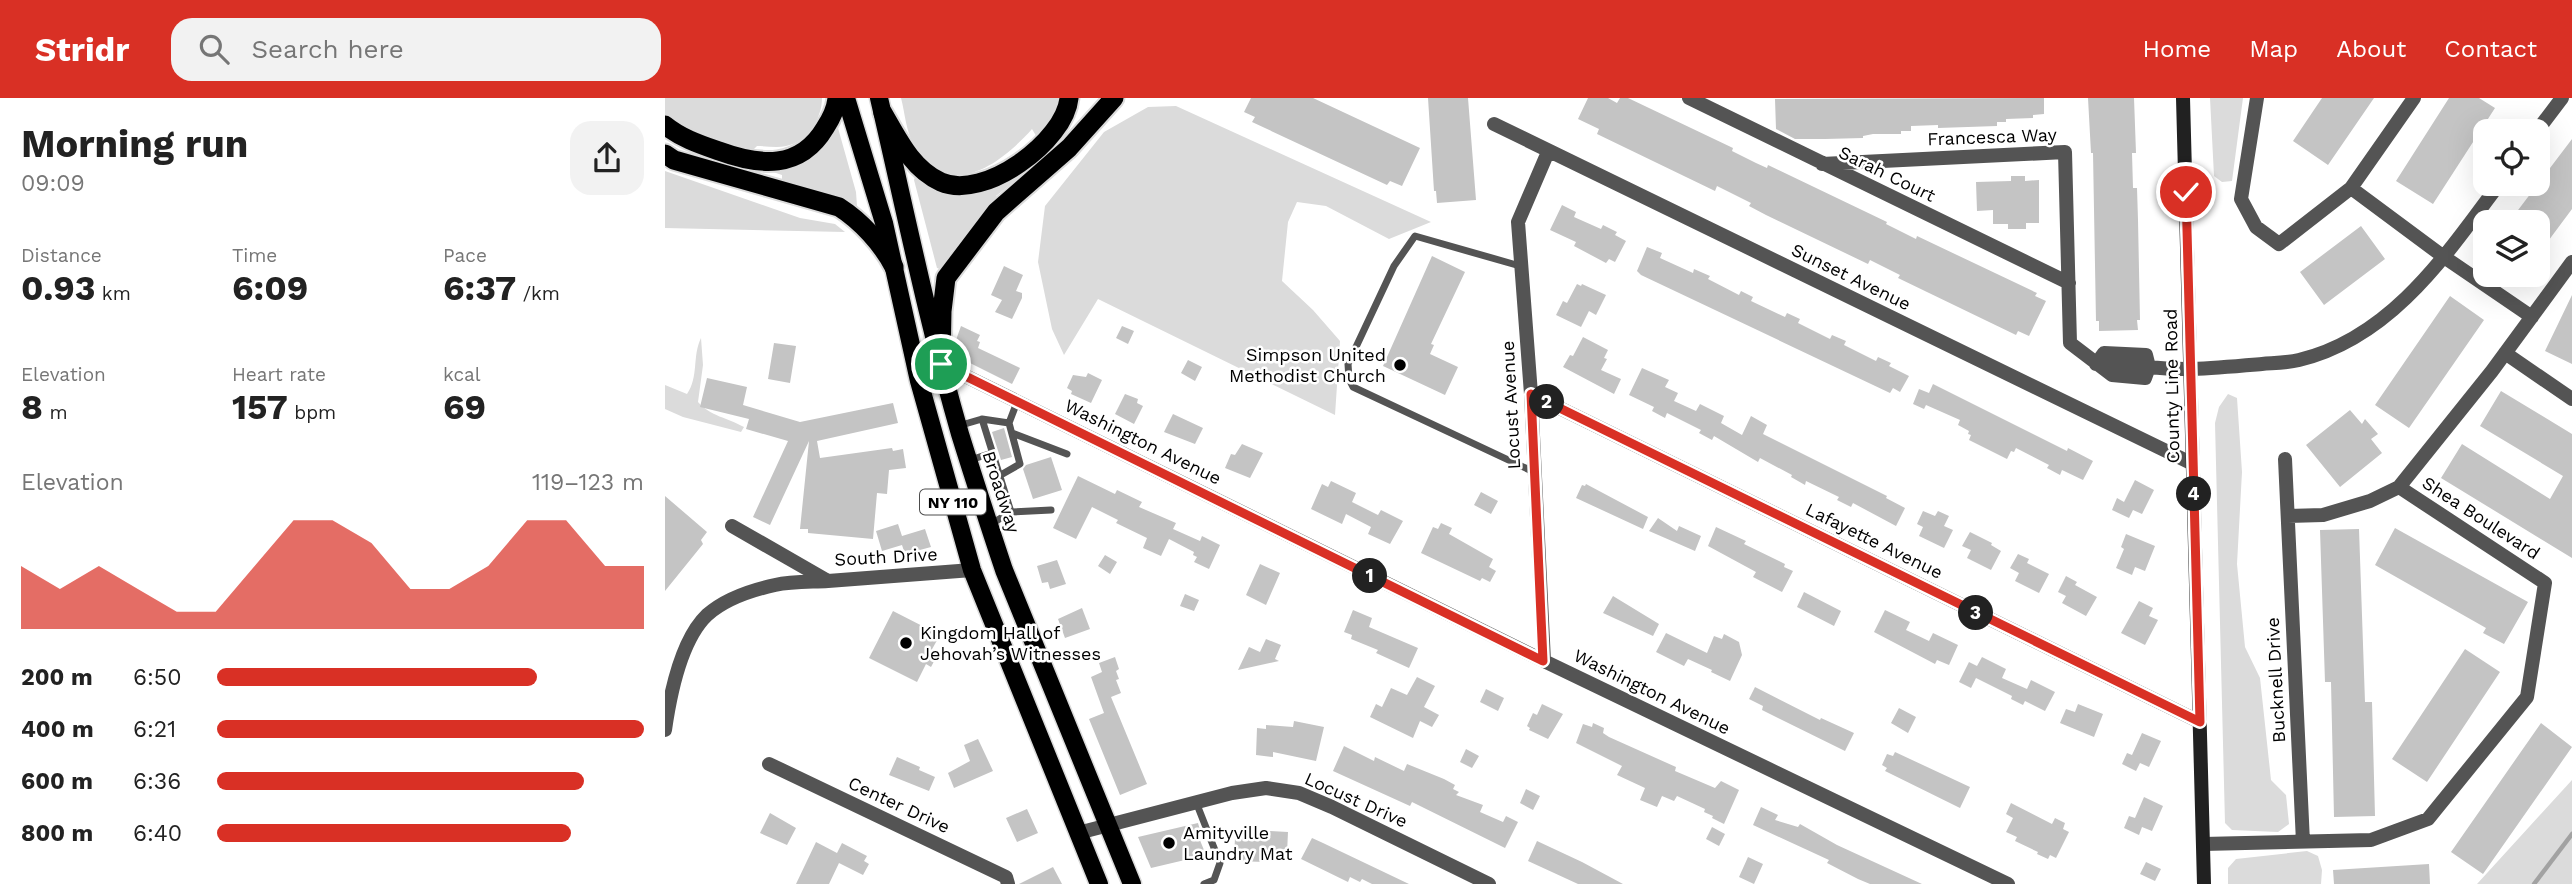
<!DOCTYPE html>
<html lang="en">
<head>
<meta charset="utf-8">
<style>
  :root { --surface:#fff; --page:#f2f2f2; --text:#222; --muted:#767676; --accent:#d93025 }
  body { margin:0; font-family:"Work Sans",sans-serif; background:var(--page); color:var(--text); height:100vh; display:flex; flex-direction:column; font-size:26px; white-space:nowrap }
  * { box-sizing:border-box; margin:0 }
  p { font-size:23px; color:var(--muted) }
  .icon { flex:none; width:38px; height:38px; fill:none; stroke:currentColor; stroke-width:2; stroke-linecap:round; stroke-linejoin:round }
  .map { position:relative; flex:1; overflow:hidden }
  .side { display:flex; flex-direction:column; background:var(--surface); width:665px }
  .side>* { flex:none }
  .buttons { position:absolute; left:1808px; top:21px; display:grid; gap:14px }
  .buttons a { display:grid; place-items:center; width:77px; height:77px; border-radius:14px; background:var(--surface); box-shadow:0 7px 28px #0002; font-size:35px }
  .pin { position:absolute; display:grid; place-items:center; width:60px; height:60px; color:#fff; margin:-30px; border:4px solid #fff; border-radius:50%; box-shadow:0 2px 7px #0007 }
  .km { position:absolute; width:35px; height:35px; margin:-18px; border-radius:50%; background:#222; color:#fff; font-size:19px; line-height:35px; text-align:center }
  .round { display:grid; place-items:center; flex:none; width:74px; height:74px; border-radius:21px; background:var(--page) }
  .head { display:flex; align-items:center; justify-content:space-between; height:119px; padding:0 21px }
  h1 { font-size:38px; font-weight:700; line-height:52px }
  .stats { display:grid; grid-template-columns:repeat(3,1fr); gap:10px; height:119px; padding:7px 21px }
  .stats div { display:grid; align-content:center }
  .stats b { font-size:35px; font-weight:700 }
  .stats small { font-size:19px; font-weight:400 }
  .stats p { font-size:19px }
  .chart { height:196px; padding:14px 21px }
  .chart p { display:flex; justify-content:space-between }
  .chart svg { width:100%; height:126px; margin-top:7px; fill:var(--accent); opacity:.7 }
  ul { padding:0 21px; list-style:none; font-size:23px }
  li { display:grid; grid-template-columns:112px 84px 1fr; align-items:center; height:52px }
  li i { height:18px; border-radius:9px; background:var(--accent) }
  header { display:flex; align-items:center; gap:42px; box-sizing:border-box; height:98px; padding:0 35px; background:var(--accent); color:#fff }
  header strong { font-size:33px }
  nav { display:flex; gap:38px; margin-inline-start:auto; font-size:24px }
  .search { width:490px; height:63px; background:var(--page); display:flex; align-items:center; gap:18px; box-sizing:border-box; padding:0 24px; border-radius:21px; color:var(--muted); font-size:26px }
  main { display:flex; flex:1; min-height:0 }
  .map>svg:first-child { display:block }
  .green { fill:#dbdbdb }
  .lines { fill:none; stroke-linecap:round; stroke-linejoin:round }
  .stream { stroke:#a2a2a2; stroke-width:4.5 }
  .building { fill:#c4c4c4 }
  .primary-casing { stroke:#dbdbdb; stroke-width:21 }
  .trunk-casing { stroke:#dbdbdb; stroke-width:23 }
  .service { stroke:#545454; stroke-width:7 }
  .minor { stroke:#545454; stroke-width:14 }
  .secondary { stroke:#212121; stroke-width:14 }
  .primary { stroke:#000; stroke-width:18 }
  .trunk { stroke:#000; stroke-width:19 }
  .route-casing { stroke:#fff; stroke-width:14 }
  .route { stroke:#d93025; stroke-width:9 }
  .poi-dot { fill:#000; stroke:#fff; stroke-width:2.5 }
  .labels { text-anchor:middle; stroke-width:5; stroke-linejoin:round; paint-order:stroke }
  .shield { fill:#fff; stroke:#4c4c4c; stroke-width:2 }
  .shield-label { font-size:16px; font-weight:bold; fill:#000 }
  .street-label { font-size:18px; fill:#000; stroke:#fff }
  .poi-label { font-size:18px; fill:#000; stroke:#fff; text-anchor:start }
</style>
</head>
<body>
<header>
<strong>Stridr</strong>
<div class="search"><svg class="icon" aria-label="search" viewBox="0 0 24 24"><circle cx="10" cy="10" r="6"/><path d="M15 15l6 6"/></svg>Search here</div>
<nav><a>Home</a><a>Map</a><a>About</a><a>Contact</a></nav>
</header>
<main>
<section class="side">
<div class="head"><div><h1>Morning run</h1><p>09:09</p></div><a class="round"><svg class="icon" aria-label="share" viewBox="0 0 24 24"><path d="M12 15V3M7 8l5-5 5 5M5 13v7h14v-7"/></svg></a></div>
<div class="stats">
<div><p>Distance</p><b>0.93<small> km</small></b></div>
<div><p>Time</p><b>6:09</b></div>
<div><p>Pace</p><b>6:37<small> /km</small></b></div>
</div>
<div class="stats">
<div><p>Elevation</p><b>8<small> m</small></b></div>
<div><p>Heart rate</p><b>157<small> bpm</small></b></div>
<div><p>kcal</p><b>69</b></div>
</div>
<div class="chart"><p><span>Elevation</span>119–123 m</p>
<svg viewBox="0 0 160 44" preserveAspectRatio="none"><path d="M0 44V22L10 30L20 22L30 30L40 38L50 38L60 22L70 6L80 6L90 14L100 30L110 30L120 22L130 6L140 6L150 22L160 22V44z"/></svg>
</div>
<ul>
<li><b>200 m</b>6:50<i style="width:75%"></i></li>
<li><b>400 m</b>6:21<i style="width:100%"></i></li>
<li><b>600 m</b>6:36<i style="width:86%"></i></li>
<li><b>800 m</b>6:40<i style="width:83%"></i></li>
</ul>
</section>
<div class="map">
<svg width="1907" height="786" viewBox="0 0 1907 786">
  <rect width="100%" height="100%" fill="#fff"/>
  <path class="green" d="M0 0H157C157 21 142 44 121 48 112 50 101 48 92 48L84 56 23 36 0 18Z
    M236 0H398L397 4 373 41 367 31C335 67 283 105 249 47 241 34 240 15 236 0Z
    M1545 0H1578L1567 83 1557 84 1549 78Z
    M511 8 766 124 724 141 661 108 632 104 623 124 617 183 648 212 675 243 670 317 433 201 399 257 387 231 373 164 380 108 439 34 483 9Z
    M173 30 191 94 192 108 188 109 112 83 117 81V77L108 74C137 67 157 55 173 30Z
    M0 73 135 120 170 126 180 134 0 130Z
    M351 75 355 79 331 98 335 104 286 154 278 172 272 170 249 82 250 79C291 105 311 99 351 75Z
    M36 240 38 267 33 304C45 318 63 320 79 329L76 334 18 319 0 311V287L22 296C34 279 27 258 36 240Z
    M1563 296 1572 300 1577 374 1572 466 1580 549 1595 580 1606 682 1621 697 1624 726 1613 734 1567 732 1560 725 1550 325 1554 309Z
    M1907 682V786H1812Z
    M1642 753 1653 758 1657 772 1656 786H1563V770L1571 761Z"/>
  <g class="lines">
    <path class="stream" d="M1869 786 1907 736"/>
  </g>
  <path class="building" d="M586 0H648L755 50 737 88 725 83 722 87 587 24 590 19 579 14Z
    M763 0H803L811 102 772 105 771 93H769Z
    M923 0H943L952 5 955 0H963L1068 50 1067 53 1091 65 1102 70 1103 67 1222 124 1221 126 1251 141 1252 138 1372 195 1370 198 1381 203 1364 238 1353 233 1351 237 1233 180 1235 177 1205 162 1203 166 1101 117 1084 108 1086 105 1052 88 1050 93 932 36 934 31 913 21Z
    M1379 0V16L1368 17V20L1341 21V24H1332V28L1273 30V27L1246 28V33H1236V36H1208L1198 38V40L1160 41H1130L1111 31 1110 1Z
    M1423 0H1469L1471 55H1467L1468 90H1472L1473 122 1475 222H1472L1473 232 1434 233V223H1431L1428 55H1426Z
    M1657 0H1709L1663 67 1628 43Z
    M1784 0H1814L1830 10 1768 106 1731 83Z
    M1907 41V111L1872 158V124H1844Z
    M1346 78H1360V83L1374 82V125H1361V131H1343V126H1328V112L1312 113 1311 84 1346 83Z
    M897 107 911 114 909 119 936 131 938 127 952 134 950 137 961 143 950 164 944 161 941 165 909 148 911 144 885 132Z
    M1696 128 1720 161 1659 207 1635 174Z
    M982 149 997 155 995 160 1028 175 1029 171 1045 178 1043 181 1074 197 1076 193 1088 199 1086 203 1120 219 1122 215 1135 221 1133 225 1165 241 1167 237 1181 243 1179 247 1211 263 1213 259 1226 265 1224 268 1244 278 1235 294 1228 290 1225 295 976 177 972 173Z
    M767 158 800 174 766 246 769 247 765 256 793 269 780 297 718 268Z
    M339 168 358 177 351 193 357 195V200L347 221 330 214 337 202 326 197Z
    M912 186 916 188 917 186 941 197 931 217 924 213 916 229 891 217 898 203 902 205Z
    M1907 197V266L1880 253Z
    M1785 198 1819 222 1744 330 1710 307Z
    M296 228 315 237 312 243 315 244 313 250 355 270 347 286 299 262 291 242Z
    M457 228 469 233 463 246 451 240Z
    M918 239 943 252 939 260 942 261 936 272 956 281 949 296 898 269 905 257 908 258Z
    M109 245 131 248 125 285 103 281Z
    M523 262 537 269 530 283 516 275Z
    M977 270 1004 282 1000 289 1013 295 1009 303 1031 313 1035 306 1059 318 1056 325 1077 337 1086 318 1102 327 1098 336 1222 398 1221 400 1240 410 1231 428 1188 405 1186 409 1172 402 1174 399 1141 383 1140 387 1126 379 1127 377 1095 360 1093 364 1049 338 1047 342 1034 335 1036 332 1002 315 1000 320 987 313 989 309 964 297Z
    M423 275 437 282 426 305 406 296 407 293 402 290 408 277 421 279Z
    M42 280 82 289 78 307 135 324 228 305 233 325 152 343 155 360 227 350 228 353 238 351 241 370 224 372 222 396 212 395 208 441 143 435V431H135L144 343 105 427 88 419 123 343 81 331 84 321 35 309Z
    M1268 286 1402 353 1403 350 1428 363 1418 382 1397 372 1395 377 1382 370 1384 367 1351 350 1349 354 1346 353 1342 361 1304 342 1306 337 1303 336 1304 333 1293 327 1295 322 1261 307 1259 311 1248 306 1254 291 1264 295Z
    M1836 293 1907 336V460L1776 380 1797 346 1885 401 1898 378 1815 328Z
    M460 296 473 301 472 305 478 308 469 326 450 316Z
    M1685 312 1697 326 1700 321 1713 336 1706 341 1717 355 1675 389 1641 347Z
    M508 316 538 330 530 346 499 334Z
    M339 330 347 359 336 362 327 334Z
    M577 346 598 355 585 380 560 370 566 356 570 357Z
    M386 359 397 392 368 401 358 371 361 367Z
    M413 378 450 396 452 392 477 404 474 409 511 425 508 431 535 443 537 438 555 447 544 471 529 464 532 459 528 457 529 454 504 441 496 458 478 450 482 440 451 425 453 422 427 409 411 441 388 430Z
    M1470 382 1489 392 1477 416 1468 412 1464 420 1447 412 1452 400 1459 404Z
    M666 383 691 395 687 404 713 417 716 412 738 423 725 446 703 436 706 429 681 416 677 426 646 411 657 386 663 389Z
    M921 386 983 419 978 431 911 400 917 387 920 388Z
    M816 394 833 403 826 416 809 407Z
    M0 398 42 434 36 442 38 446 0 493Z
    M1258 413 1270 418 1273 413 1284 418 1279 428 1288 432 1279 450 1254 438 1258 429 1252 426Z
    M993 420 1012 433 1014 428 1036 438 1030 453 984 433Z
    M776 425 787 430 784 436 828 461 824 469 831 473 825 484 817 480 815 483 756 455 768 429 773 431Z
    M233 426 237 438 260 431 266 449 240 456 237 447 217 453 211 433Z
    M1051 429 1081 443 1079 446 1120 466 1119 469 1128 473 1117 494 1088 479 1091 474 1043 448Z
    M1730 430 1863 504 1839 546 1818 535 1821 530 1710 467Z
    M1694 431 1700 604H1707L1710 718 1669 719 1666 584H1660L1655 432Z
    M1305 434 1327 445 1326 447 1336 453 1326 472 1302 460 1306 452 1297 448Z
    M1461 436 1490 448 1480 473 1470 469 1467 477 1451 470 1459 451 1456 449Z
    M1353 456 1364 461 1362 465 1384 476 1374 495 1350 483 1354 475 1345 470Z
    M440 457 452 464 445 476 433 468Z
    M392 462 401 486 385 491 383 484 377 485 372 468Z
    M595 466 615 475 601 507 581 497Z
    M1401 478 1412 484 1410 487 1432 499 1421 518 1397 505 1401 498 1393 494Z
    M1139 494 1176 513 1169 528 1132 509Z
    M520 496 534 502 529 513 515 508Z
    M948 498 994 526 988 538 938 515Z
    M1474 503 1488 510 1484 518 1493 522 1480 547 1456 535Z
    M417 510 425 531 400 540 393 521Z
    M688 512 707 520 704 529 753 550 744 570 711 555 713 552 686 541 687 537 679 534Z
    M1220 512 1245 524 1241 532 1264 543 1268 535 1293 547 1284 567 1272 562 1270 566 1209 534Z
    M228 513 275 537 266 553 273 556 266 569 261 566 252 584 204 560Z
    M1001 535 1042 555 1049 538 1057 541 1059 536 1074 544 1077 557 1065 583 1046 574 1047 572 1023 561 1019 568 991 554Z
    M601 541 616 547 610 561 614 563 573 572 584 549 595 554Z
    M1800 551 1835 574 1762 684 1727 661Z
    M450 559 454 571 451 573 454 581 451 582 456 595 446 599 482 686 455 697 424 621 439 615 426 579 437 574 434 565Z
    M1317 559 1341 571 1337 580 1362 591 1366 582 1390 594 1380 613 1360 603 1358 607 1346 601 1347 598 1311 580 1306 590 1294 584 1304 564 1312 568Z
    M752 579 770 588 759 609 774 617 767 629 755 623 748 640 705 619 711 606 717 609 726 590 742 597Z
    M1090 589 1155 622 1156 620 1189 635 1180 653 1097 612 1098 608 1084 601Z
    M821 591 839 600 833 613 815 604Z
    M877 606 898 616 883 641 864 632 865 630 862 628 868 615 872 617Z
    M1413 606 1438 616 1429 639 1395 625 1401 611 1410 614Z
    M1234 610 1251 619 1243 635 1226 625Z
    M629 623 659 629 651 663 608 654V659L591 657 592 630 601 631V627L628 629Z
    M928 625 939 630 938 635 944 639 1011 669 1010 673 1050 690 1056 683 1074 692 1059 726 1047 720 1048 718 1039 714 1040 711 1012 698 1009 703 997 698 992 709 975 702 980 690 952 677 957 668 911 645 918 626 927 629Z
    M1876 625 1907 649 1818 776 1786 754Z
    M1477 635 1496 643 1484 669 1475 665 1471 673 1457 666 1462 655 1467 657Z
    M313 641 328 673 289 690 283 675 305 663 299 647Z
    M679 648 709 663 710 659 739 673 742 666 779 681 790 687 788 691 794 694 791 697 818 707 815 714 838 724 841 718 853 724 840 750 747 704 745 708 668 673Z
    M801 651 814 658 807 670 795 664Z
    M1230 654 1305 689 1295 710 1220 673 1222 670 1217 667 1222 656 1228 658Z
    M232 659 255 669 254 672 270 679 264 693 224 677Z
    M861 691 875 698 868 712 855 705Z
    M1479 699 1498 708 1487 733 1477 729 1474 737 1459 730 1464 718 1470 720Z
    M1346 705 1387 726 1390 720 1400 725 1398 731 1404 734 1391 760 1385 757 1383 761 1372 756 1373 754 1350 743 1352 739 1341 734 1348 720 1341 716Z
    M1096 709 1113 717 1110 722 1133 729 1135 726 1172 747 1257 786H1205L1193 781 1162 765 1164 762 1088 727Z
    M362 711 373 735 352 744 341 720Z
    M105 715 131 730 122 747 95 735Z
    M533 725 535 732 532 735 541 757 486 770 473 739Z
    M1047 729 1060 736 1054 748 1041 741Z
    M604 733 623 734 622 755 600 754V764L569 763 570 739 587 740V734L604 735Z
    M647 740 658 745 744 786H707L697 781 695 784 685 779 683 784 636 761Z
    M872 743 917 764 958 786H913L863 763Z
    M151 744 172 755 177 745 202 758 199 763 204 766 198 777 174 765 164 786H131Z
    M1083 759 1098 766 1089 786 1074 779Z
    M1481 764 1496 771 1490 783 1475 776Z
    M1764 766 1765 786H1669L1668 772Z
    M388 769 397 786H354Z"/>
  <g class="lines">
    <g class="primary-casing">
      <path id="primary" d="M181 0 219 125 254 283 307 472 434 786
        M214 0C240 112 263 225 295 336 309 381 324 427 339 472L467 786"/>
    </g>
    <g class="trunk-casing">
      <path id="trunk" d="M218 15C233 41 247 71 276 84 319 103 400 43 404 0
        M0 27C16 40 34 46 54 53 95 68 135 72 160 30 166 21 171 11 172 0
        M0 56 9 62 174 109C196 123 217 146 229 169
        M276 266 277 213 281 180 331 114 404 50 449 0"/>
    </g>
    <path class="service" d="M855 168 750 138 729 168 683 266 684 281 688 289 869 374
      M317 321 344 325 355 366 334 378
      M344 325 352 304
      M293 328 317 321 346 414 326 426
      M347 335 402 356
      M305 362 327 355
      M346 414 386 412
      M531 704 555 765 549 782 539 786"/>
    <path class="minor" d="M1024 0 1404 185
      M1592 0 1576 101 1591 129 1614 146 1686 90 1749 0
      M829 26 1528 366
      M1872 33 1897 0
      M1157 66 1400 54 1405 245 1447 277 1480 280 1484 269 1481 257 1439 255 1431 266
      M1686 90 1779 159 1867 219
      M1840 255 1907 301
      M276 266 879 563 1343 786
      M1431 266C1463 266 1495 272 1527 271 1550 270 1573 268 1597 266 1609 265 1622 265 1634 262 1726 240 1781 157 1834 86
      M866 296 1535 624
      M1620 361 1638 744
      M1623 418 1658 417 1705 403 1734 389 1827 273 1907 164
      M67 428 163 483 307 472
      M879 563 866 296 853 124 883 54
      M0 632C5 597 16 542 42 517 60 501 87 492 110 487 127 483 146 484 163 483
      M104 666 341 779 343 786
      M413 735 567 695 601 690 634 695 667 709 824 786
      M1538 746 1706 742 1763 721 1862 599 1880 485 1734 389"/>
    <path class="secondary" d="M1518 0 1539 786"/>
    <use href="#primary" class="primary"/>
    <use href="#trunk" class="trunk"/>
  </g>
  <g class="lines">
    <g class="route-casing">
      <path id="route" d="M276 266 878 563 866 296 1535 624 1521 94"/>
    </g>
    <use href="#route" class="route"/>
  </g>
  <g class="poi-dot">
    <circle cx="735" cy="267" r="7"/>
    <circle cx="241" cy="545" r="7"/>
    <circle cx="504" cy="745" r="7"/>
  </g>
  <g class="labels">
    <rect class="shield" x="255" y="391.5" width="66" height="25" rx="5"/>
    <g class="shield-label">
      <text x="288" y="410">NY 110</text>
    </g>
    <g class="street-label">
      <text transform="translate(1327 39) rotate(-2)" y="6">Francesca Way</text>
      <text transform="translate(1222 76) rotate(26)" y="6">Sarah Court</text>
      <text transform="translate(1186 179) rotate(26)" y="6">Sunset Avenue</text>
      <text transform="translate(1507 288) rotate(-91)" y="6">County Line Road</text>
      <text transform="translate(846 307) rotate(-93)" y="6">Locust Avenue</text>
      <text transform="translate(478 344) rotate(26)" y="6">Washington Avenue</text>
      <text transform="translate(336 394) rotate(72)" y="6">Broadway</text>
      <text transform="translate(1816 420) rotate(33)" y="6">Shea Boulevard</text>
      <text transform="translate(1209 443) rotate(26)" y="6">Lafayette Avenue</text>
      <text transform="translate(221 459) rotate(-3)" y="6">South Drive</text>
      <text transform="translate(1611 582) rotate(-93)" y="6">Bucknell Drive</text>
      <text transform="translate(987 594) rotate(26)" y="6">Washington Avenue</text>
      <text transform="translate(691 702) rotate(24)" y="6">Locust Drive</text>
      <text transform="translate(234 707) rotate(25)" y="6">Center Drive</text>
    </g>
    <g class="poi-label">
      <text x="721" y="263" text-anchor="end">Simpson United<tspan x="721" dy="21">Methodist Church</tspan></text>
      <text x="255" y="541">Kingdom Hall of<tspan x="255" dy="21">Jehovah’s Witnesses</tspan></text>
      <text x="518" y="741">Amityville<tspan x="518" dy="21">Laundry Mat</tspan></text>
    </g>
  </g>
</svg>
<div class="buttons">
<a><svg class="icon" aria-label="locate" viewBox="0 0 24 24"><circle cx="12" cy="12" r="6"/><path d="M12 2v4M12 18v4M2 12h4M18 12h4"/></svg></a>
<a><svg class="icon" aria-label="layers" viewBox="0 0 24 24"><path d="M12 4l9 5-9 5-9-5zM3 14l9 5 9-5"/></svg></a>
</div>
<div class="pin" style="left:276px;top:266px;background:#1e9e55"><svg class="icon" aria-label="arrive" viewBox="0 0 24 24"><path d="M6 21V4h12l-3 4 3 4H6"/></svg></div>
<div class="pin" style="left:1521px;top:94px;background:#d93025"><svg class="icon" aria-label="check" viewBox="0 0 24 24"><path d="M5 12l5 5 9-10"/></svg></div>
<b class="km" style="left:705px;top:478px">1</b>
<b class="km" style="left:882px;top:304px">2</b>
<b class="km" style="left:1311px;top:515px">3</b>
<b class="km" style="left:1529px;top:396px">4</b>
</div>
</main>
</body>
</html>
